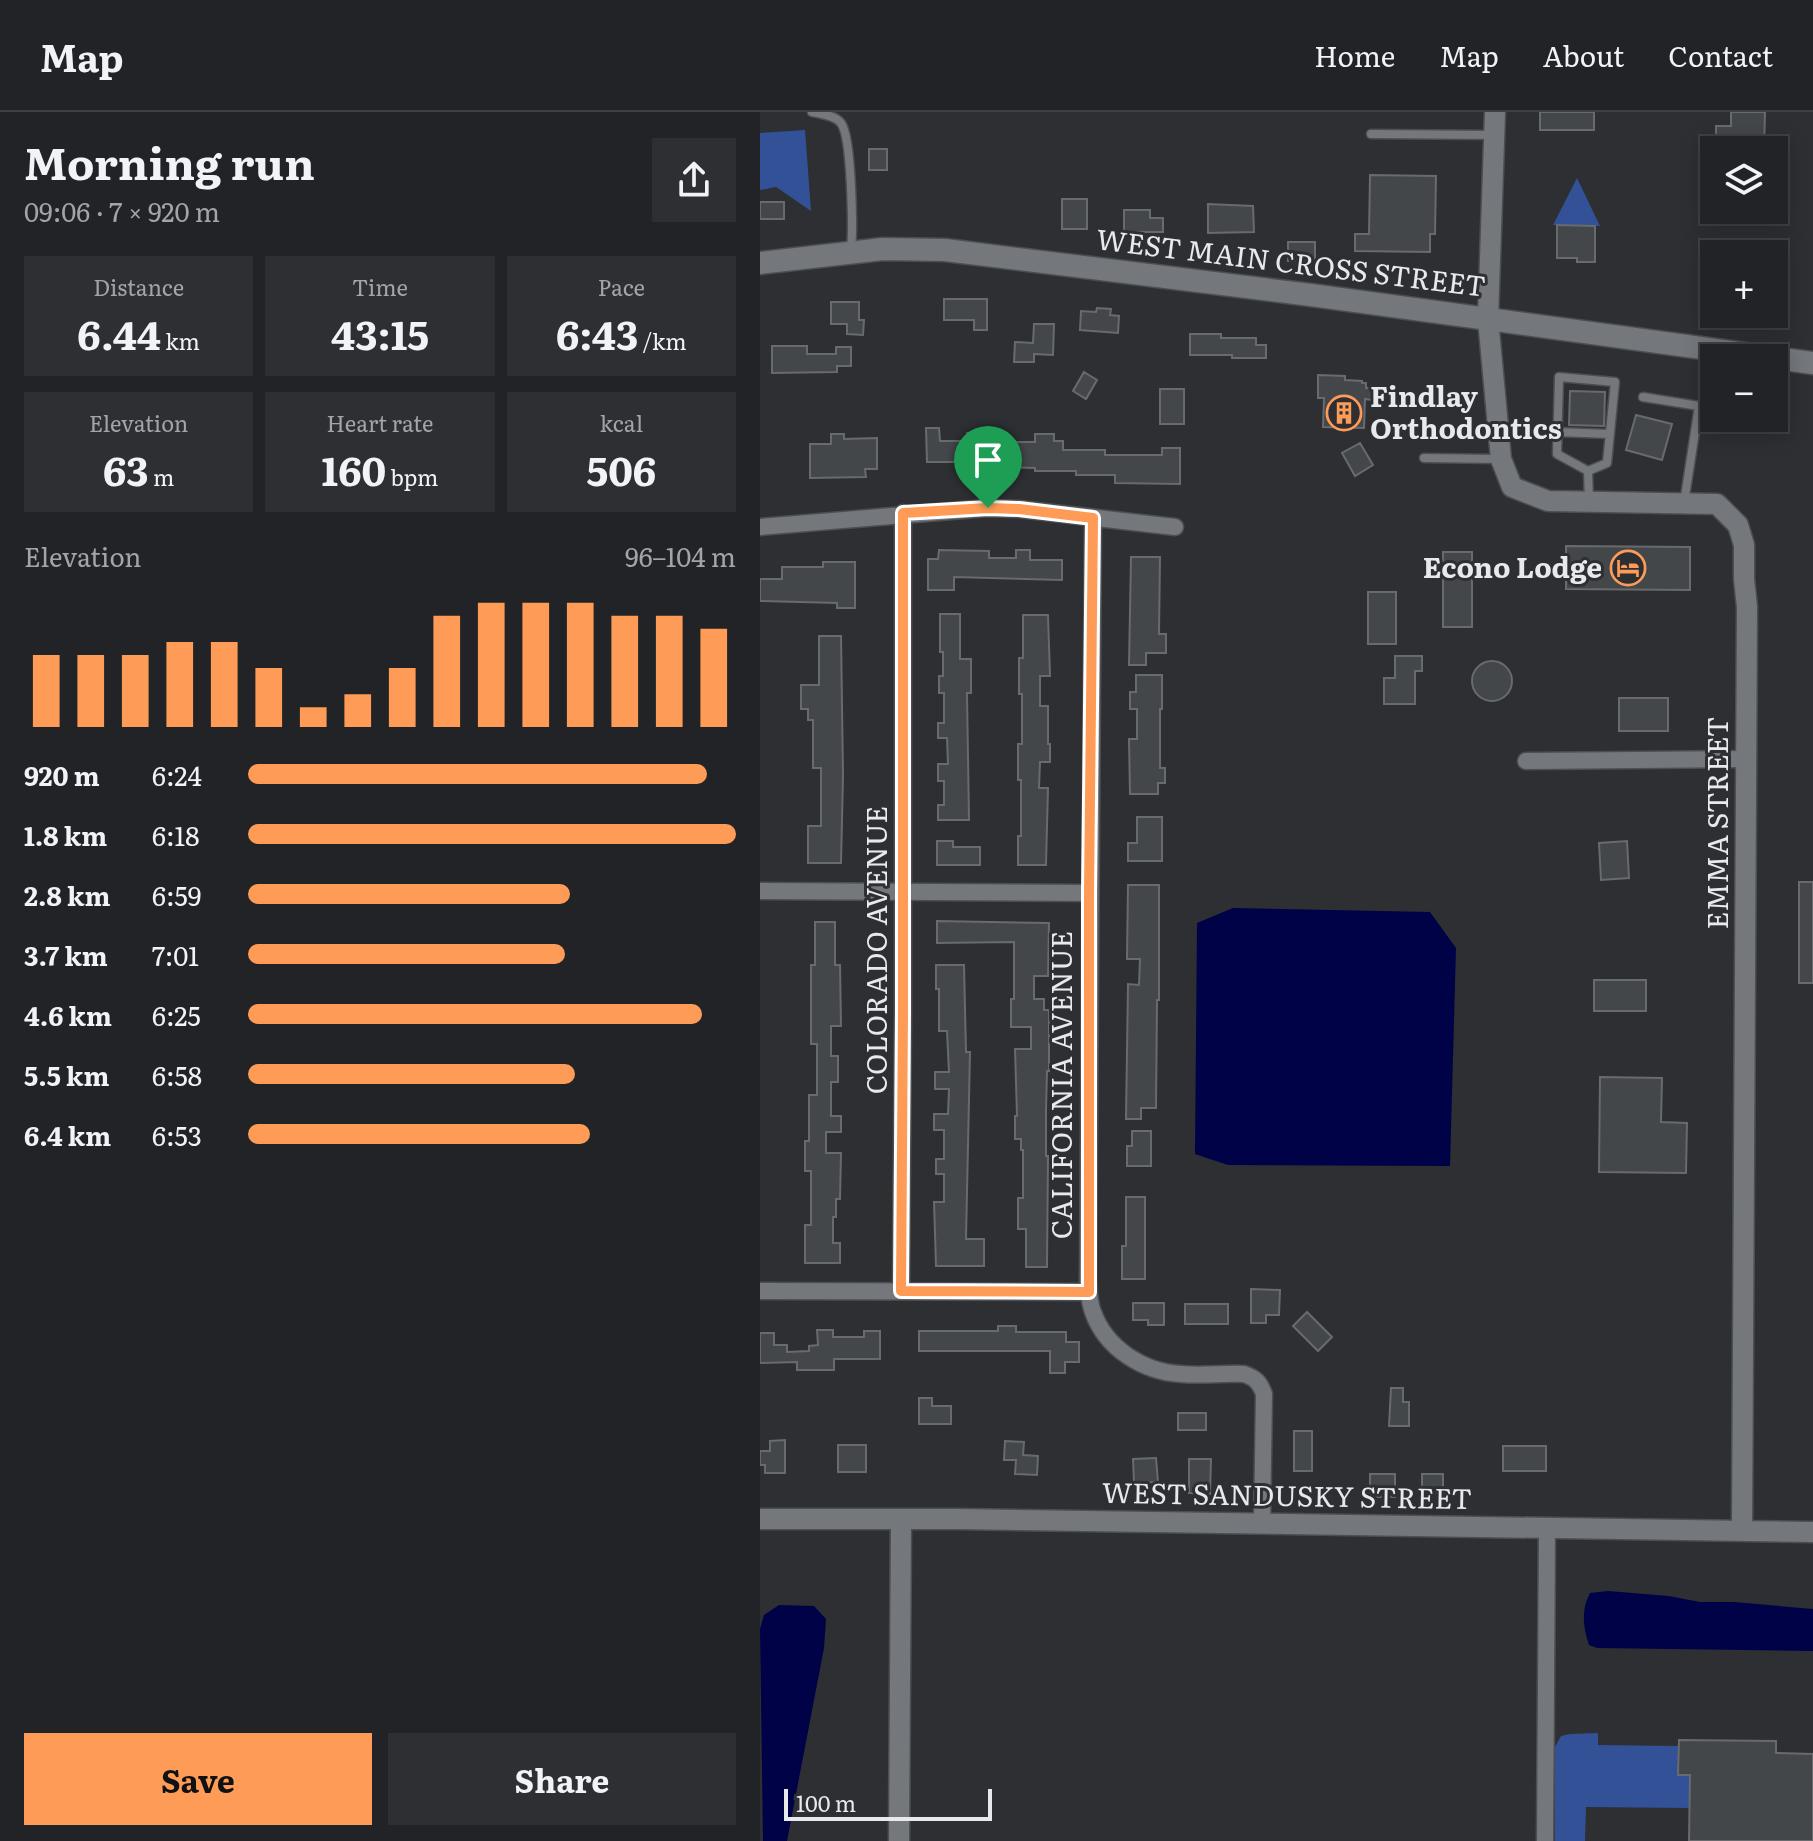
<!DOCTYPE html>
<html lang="en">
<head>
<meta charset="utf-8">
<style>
  :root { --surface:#222326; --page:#2e2f32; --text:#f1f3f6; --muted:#a2a4a7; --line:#3f4043; --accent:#fe9c57 }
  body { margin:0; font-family:Literata,serif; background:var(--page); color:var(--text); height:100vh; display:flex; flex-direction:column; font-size:30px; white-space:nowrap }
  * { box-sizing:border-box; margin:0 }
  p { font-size:26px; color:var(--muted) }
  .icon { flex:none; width:44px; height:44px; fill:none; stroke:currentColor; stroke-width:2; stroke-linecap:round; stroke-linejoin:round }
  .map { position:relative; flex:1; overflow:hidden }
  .drawer { display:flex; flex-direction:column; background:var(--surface); width:760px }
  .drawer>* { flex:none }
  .controls { position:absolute; left:940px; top:24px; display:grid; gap:16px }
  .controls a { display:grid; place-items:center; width:88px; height:88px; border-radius:0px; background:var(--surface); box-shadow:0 4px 20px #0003,0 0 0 2px var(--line); font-size:40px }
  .scale { position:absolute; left:24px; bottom:20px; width:208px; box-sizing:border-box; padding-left:8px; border:4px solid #e8e9ec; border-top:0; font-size:22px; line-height:28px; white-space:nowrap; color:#e8e9ec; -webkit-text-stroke:6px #2d2f32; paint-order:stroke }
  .pin { position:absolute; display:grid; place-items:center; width:68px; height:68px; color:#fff; margin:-82px -34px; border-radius:50% 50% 50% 0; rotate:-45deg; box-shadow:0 0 8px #0007 }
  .pin .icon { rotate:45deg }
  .round { display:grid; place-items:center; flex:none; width:84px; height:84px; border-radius:0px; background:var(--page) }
  .overview { display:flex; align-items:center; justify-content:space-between; height:136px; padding:0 24px }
  h1 { font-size:44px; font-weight:700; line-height:60px }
  .stats { display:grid; grid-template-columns:repeat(3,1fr); gap:12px; height:136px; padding:8px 24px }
  .stats div { display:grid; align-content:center; border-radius:0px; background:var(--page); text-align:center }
  .stats b { font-size:40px; font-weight:700 }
  .stats small { font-size:22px; font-weight:400 }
  .stats p { font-size:22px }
  .chart { height:224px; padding:16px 24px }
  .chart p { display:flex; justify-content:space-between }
  .chart svg { width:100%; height:144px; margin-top:8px; stroke:var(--accent); stroke-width:6 }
  .primary-button { display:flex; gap:16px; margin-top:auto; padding:16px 24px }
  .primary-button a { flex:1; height:92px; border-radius:0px; background:var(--accent); color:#111; font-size:32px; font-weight:700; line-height:92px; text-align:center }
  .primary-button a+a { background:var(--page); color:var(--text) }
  ul { padding:0 24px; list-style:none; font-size:26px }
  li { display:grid; grid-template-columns:128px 96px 1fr; align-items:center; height:60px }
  li i { height:20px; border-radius:10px; background:var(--accent) }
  header { display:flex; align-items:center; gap:48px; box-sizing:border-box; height:112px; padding:0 40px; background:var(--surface); border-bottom:2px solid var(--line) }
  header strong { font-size:38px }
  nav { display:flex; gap:44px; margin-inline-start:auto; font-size:28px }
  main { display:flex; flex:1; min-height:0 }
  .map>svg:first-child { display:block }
  .green { fill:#325197 }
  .water { fill:#000247 }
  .building { fill:#44474a; stroke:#686a6e; stroke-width:2 }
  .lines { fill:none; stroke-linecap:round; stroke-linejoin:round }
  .service-casing { stroke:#4c4e51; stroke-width:11 }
  .minor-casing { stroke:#4c4e51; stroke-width:19 }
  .tertiary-casing { stroke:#4c4e51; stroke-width:23 }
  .secondary-casing { stroke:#4c4e51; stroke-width:25 }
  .service { stroke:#74777b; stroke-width:8 }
  .minor { stroke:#74777b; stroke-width:16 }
  .tertiary { stroke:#74777b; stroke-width:20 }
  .secondary { stroke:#74777b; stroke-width:22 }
  .route-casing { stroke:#fff; stroke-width:16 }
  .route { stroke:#fe9c57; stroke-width:10 }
  .labels { text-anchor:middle; stroke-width:6; stroke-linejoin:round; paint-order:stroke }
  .street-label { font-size:28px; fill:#e8e9ec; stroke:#2d2f32 }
  .poi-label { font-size:28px; font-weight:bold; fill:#e8e9ec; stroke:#2d2f32; text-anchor:start }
</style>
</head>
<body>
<header>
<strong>Map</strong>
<nav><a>Home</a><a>Map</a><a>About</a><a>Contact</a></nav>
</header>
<main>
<section class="drawer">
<div class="overview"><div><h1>Morning run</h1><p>09:06 · 7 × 920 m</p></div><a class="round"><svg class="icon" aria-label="share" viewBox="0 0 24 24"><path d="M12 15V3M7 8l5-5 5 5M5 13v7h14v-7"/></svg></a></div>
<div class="stats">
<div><p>Distance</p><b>6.44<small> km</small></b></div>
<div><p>Time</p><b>43:15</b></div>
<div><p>Pace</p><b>6:43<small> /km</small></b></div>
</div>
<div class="stats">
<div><p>Elevation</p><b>63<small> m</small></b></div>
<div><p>Heart rate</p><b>160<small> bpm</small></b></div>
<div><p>kcal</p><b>506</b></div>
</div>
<div class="chart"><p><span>Elevation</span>96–104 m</p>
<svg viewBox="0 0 160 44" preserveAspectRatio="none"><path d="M5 44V22M15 44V22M25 44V22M35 44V18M45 44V18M55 44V26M65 44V38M75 44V34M85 44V26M95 44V10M105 44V6M115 44V6M125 44V6M135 44V10M145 44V10M155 44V14"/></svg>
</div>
<ul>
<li><b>920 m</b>6:24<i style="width:94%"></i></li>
<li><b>1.8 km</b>6:18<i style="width:100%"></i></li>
<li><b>2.8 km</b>6:59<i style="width:66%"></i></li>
<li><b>3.7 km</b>7:01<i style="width:65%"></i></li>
<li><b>4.6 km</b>6:25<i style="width:93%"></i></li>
<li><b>5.5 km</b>6:58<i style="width:67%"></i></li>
<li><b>6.4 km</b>6:53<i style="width:70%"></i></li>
</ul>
<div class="primary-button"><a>Save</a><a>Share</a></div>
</section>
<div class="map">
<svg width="1053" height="1729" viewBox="0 0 1053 1729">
  <rect width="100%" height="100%" fill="#2d2f32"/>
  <path class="green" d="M45 18 51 99 16 75 0 78V21Z
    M817 66 840 114 793 113Z
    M838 1621V1633L919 1634 918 1662 930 1663 929 1696 826 1695 825 1729H795V1635L801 1624 810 1622Z"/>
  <path class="water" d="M473 796 670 800 696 836 690 1054 468 1053 435 1042 437 811Z
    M848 1479 909 1484 940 1490H974L1053 1497V1539L837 1536 829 1533C823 1516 821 1497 830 1481Z
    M19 1493 54 1494 66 1507 64 1536 27 1729H3L0 1517 4 1503Z"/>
  <path class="building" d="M780 0H834V18H780Z
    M971 0H1005L1004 38H956V14H971Z
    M109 37H127V58H109Z
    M610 63 676 64 675 122H670V140L595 139V122H609Z
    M302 87H327V117H302Z
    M0 90H24V107H0Z
    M448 92 493 94 494 120 448 121Z
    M364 98H390V106H403V120H364Z
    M797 113 835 114V150H817V146H797Z
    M528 130H555V149H528Z
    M184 187H227V218H214V208H184Z
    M71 190H99V208H104L103 223 87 222V212H71Z
    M337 196 351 197 350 203 359 204 358 221 320 218 321 199 336 200Z
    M274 212H294L293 243 274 242V250H254L255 230 273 231Z
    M430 222H461V226H496V233H506V246H472V243H430Z
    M12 234H47V242H76V235H91V254H77V260L12 261Z
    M324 260 337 268 326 287 313 279Z
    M558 263 585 264V268L602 269V271H606V276H612V288L605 287 604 316 563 315 564 286H558Z
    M400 277H424V312H400Z
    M810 279 845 280 844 314 809 313Z
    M876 303 912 312 902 348 866 338Z
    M166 316H179L180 329H207V321L232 322V330H275V322H294V329H303V338H345V343H402V336H420V372L355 371V363H316V359H275V356L198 354V350H167Z
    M71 322H84V327L117 326V357H105L106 365 50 366V332H71Z
    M600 331 613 353 595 364 582 341Z
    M806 434 930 435V478L806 477Z
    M179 438 229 439V446H256V438H270V448H302V468L194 465V478H168V447H178Z
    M683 440H712V515H683Z
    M371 445H400L399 522H406V541H386V553H369Z
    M63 450H95V496H77V491L0 489V467H22V455H63Z
    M608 480H636V532H608Z
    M180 502H200V547H211V581H207L209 708H178V693H184V669H178V652H188L187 626H178V611H184V581H179V564H183V540H180Z
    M263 503H288L290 564H280V594H288V632H290V650H280L279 676H288L286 753H258V724H261V668H258V632H262V582H259V546H263Z
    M59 524H81L83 664 81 751H48V714H61V656H53V608H48V597H41V573H59Z
    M635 544H662V559H655V592H624V566H635Z
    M712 569a20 20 0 1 1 40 0a20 20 0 1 1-40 0Z
    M376 563H402V597H400V656H405V671H398V682H370L369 627H377V597H370V580H376Z
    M859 586H908V619H859Z
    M377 705H402V749H368V731H377Z
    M177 729H193V735H220V753H177Z
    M867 729 869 766 841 768 839 731Z
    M1039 770H1053V871H1039Z
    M368 773H399V888H397L396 996H381V1007H366L368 872 379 873 380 847H367Z
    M177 809 289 811 288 864H274V887H284V898H289V959H287L286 998V1044H288L287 1155H266V1117H258V1086H263V1038H261V1027H255V1004H257L255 937H271V915H251V887H254V830L177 831Z
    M55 810H75V853H80L81 914H71V944H78V970H71V1004H81V1020H66V1041H81L80 1087H76V1105H73V1131H80V1151H45V1113H51V1059H45V1029H49V983H57V932H51V853H55Z
    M176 853H204L206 940H210L206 1127H224V1154H176L174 1090H184V1062H176V1047H184V1018H174V1002H188L189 977H175V960H189L187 919H179V877H176Z
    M834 868H886V899H834Z
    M840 965 902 966 901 1010 927 1011 926 1061 839 1060Z
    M372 1019H391V1054H367V1034H372Z
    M366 1085H385V1167H362V1134H366Z
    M491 1177 520 1178 519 1203H506V1211H491Z
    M373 1191H404V1213H388V1208H373Z
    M425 1192H468V1212H425Z
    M547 1200 572 1225 558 1239 533 1214Z
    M238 1214H256V1220H306V1230H319V1250H305V1261H290V1239H159V1219H238Z
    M57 1218H73V1225H104V1219H120V1247H74V1258H37V1250L0 1251V1221H14V1233H27V1240L49 1239V1234L58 1233Z
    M631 1276H643V1290H649V1314H629Z
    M159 1286H172V1294H191V1312H159Z
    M418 1301H446V1318H418Z
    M534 1319H552V1359H534Z
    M25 1328V1361H5V1353H0V1339H10V1329Z
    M245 1329 264 1330 263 1343 278 1344 277 1363 255 1362 256 1348H244Z
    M78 1333H106V1360H78Z
    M743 1334H786V1359H743Z
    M396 1346 398 1370 374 1371 373 1347Z
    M429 1347H451L450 1382 429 1381Z
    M610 1362H635V1385H610Z
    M662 1362H683V1381H662Z
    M919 1628 1016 1629V1641L1053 1642V1729H929L930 1663H918Z"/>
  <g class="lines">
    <g class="service-casing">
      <path id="service" d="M52 0C61 2 75 3 81 11 92 26 93 117 91 138
        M611 22 734 23
        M799 265 855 270 847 351 828 359 797 342Z
        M883 285 939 294 924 391
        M797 320 850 322
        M664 346 739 347
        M828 359 829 390"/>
    </g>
    <g class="minor-casing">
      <path id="minor" d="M333 406 328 1169C329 1180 329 1190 333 1200 346 1237 384 1260 421 1262 442 1264 464 1261 484 1262 496 1266 500 1271 504 1282L502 1413
        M0 415 228 396 259 397 415 415
        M766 649 986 647
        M0 779 329 781
        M0 1179 329 1180
        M141 1179 143 900V401
        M785 1729 787 1416"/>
    </g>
    <g class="tertiary-casing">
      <path id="tertiary" d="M735 0 728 207 741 347 752 375 788 389 957 392 978 413 984 433V467L987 495 982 1419
        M0 1407H198L1053 1420
        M139 1729 141 1407"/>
    </g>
    <g class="secondary-casing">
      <path id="secondary" d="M0 151 123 137 185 138 551 183 1053 251"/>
    </g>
    <use href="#service" class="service"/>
    <use href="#minor" class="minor"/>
    <use href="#tertiary" class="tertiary"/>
    <use href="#secondary" class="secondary"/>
  </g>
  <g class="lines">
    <g class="route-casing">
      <path id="route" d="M228 396 259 397 333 406 329 781V1180L141 1179 143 900V401Z"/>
    </g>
    <use href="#route" class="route"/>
  </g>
  <defs>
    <g id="building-ring" transform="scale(1.8)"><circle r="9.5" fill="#2d2f32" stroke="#fe9c57" stroke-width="1.5"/><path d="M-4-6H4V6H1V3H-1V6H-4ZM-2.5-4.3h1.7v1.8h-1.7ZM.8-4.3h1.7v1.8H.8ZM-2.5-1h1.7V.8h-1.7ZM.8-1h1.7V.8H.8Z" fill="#fe9c57"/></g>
    <g id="hotel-ring" transform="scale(1.8)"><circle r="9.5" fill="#2d2f32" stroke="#fe9c57" stroke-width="1.5"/><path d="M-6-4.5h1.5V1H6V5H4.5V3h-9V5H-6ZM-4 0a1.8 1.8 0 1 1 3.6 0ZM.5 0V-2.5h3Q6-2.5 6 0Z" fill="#fe9c57"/></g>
  </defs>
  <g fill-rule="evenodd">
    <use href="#building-ring" x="584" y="301"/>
    <use href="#hotel-ring" x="868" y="456"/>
  </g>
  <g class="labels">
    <g class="street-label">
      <text transform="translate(531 151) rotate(7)" y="10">WEST MAIN CROSS STREET</text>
      <text transform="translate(958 711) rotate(-90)" y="10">EMMA STREET</text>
      <text transform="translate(117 838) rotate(-90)" y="10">COLORADO AVENUE</text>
      <text transform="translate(302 973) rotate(-90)" y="10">CALIFORNIA AVENUE</text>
      <text transform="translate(527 1384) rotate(1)" y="10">WEST SANDUSKY STREET</text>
    </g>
    <g class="poi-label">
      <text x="610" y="295">Findlay<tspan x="610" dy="32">Orthodontics</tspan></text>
      <text x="842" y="466" text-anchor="end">Econo Lodge</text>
    </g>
  </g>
</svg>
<div class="controls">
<a><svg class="icon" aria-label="layers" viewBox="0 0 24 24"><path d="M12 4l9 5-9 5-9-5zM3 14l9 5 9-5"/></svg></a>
<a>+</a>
<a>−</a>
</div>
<div class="scale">100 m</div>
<div class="pin" style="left:228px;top:396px;background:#1e9e55"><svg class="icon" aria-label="arrive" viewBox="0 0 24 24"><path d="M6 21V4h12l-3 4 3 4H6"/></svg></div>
</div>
</main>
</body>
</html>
